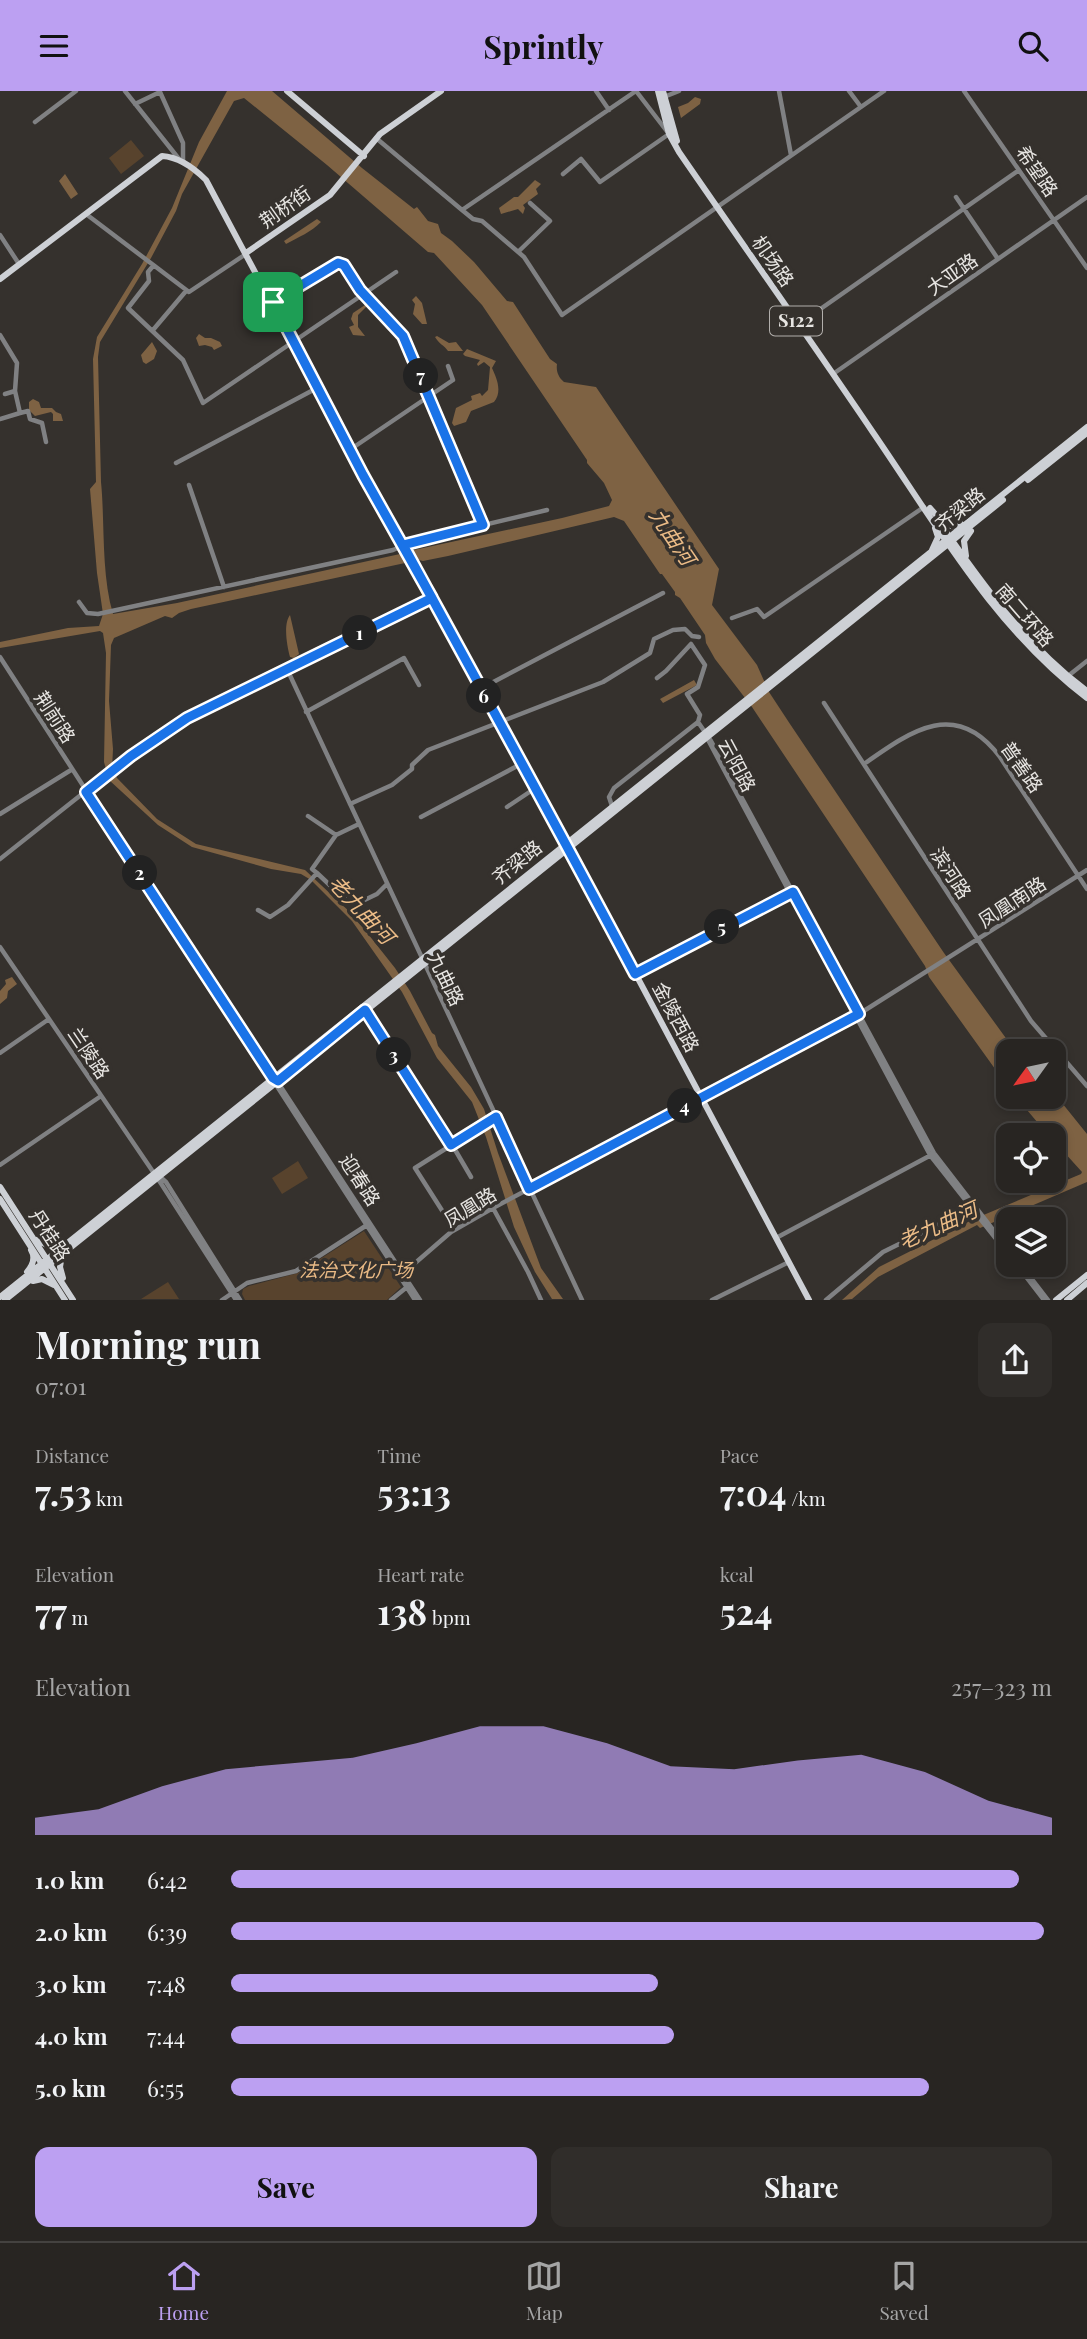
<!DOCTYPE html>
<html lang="en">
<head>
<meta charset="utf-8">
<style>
  :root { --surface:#282522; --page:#302d2a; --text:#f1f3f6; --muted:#a5a5a5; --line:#444240; --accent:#bca0f2 }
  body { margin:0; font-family:"Playfair Display","Noto Sans SC",serif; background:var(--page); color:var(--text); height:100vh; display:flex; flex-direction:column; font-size:26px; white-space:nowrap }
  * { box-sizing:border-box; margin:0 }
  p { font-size:23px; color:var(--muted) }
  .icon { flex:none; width:38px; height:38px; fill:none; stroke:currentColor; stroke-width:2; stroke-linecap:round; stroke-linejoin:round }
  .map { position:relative; height:1209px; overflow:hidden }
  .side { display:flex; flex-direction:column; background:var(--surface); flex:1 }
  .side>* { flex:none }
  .needle { width:46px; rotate:237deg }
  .controls { position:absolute; left:996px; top:948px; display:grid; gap:14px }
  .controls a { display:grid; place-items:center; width:70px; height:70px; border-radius:14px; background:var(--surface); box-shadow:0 4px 10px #0003,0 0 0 2px var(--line); font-size:35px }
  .pin { position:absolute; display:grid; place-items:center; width:60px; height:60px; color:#fff; margin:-30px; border-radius:14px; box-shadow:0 4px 10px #0006 }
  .km { position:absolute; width:35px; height:35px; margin:-18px; border-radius:50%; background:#222; color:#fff; font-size:19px; line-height:35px; text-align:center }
  .round { display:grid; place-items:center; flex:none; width:74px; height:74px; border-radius:14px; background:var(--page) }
  .headline { display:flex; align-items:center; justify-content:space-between; height:119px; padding:0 35px }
  h1 { font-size:38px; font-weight:700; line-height:52px }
  .figures { display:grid; grid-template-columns:repeat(3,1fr); gap:10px; height:119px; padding:7px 35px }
  .figures div { display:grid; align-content:center }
  .figures b { font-size:35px; font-weight:700 }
  .figures small { font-size:19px; font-weight:400 }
  .figures p { font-size:19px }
  .chart { height:196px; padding:14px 35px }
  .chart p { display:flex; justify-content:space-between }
  .chart svg { width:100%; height:126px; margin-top:7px; fill:var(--accent); opacity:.7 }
  .button { display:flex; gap:14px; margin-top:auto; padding:14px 35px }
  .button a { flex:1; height:80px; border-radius:14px; background:var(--accent); color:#111; font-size:28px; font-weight:700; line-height:80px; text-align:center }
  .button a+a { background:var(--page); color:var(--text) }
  ul { padding:0 35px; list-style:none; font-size:23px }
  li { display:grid; grid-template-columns:112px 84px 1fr; align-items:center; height:52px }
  li i { height:18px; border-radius:9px; background:var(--accent) }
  header { display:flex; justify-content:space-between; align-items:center; height:91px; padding:0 35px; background:var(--accent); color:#111; font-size:32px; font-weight:700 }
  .dock { display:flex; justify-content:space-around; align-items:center; height:98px; border-top:2px solid var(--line); background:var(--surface); font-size:19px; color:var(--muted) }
  .dock a { display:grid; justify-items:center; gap:4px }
  .dock .on { color:var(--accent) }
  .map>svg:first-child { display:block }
  .green { fill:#58432d }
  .water { fill:#7e6243; fill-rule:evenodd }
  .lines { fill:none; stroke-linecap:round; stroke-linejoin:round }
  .minor { stroke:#808183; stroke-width:4.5 }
  .major { stroke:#cdd0d5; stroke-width:6 }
  .route-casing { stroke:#fff; stroke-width:14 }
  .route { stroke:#1a73e8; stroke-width:9 }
  .labels { text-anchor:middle; stroke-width:7; stroke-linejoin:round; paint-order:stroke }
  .shield { fill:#35312d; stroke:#b2afac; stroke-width:2 }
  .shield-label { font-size:18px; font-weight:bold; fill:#e7e5e2 }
  .street-label { font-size:19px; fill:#e7e5e2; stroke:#35312d }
  .park-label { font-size:19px; font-style:italic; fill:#eaba85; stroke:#35312d }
  .water-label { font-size:21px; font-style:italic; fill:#ecbc87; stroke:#35312d }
</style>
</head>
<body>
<header><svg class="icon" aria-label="menu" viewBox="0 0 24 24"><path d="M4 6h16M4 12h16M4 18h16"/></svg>Sprintly<svg class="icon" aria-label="search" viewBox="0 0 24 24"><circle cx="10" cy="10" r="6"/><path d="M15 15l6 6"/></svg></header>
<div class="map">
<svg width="1087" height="1209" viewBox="0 0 1087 1209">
  <rect width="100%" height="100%" fill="#35312d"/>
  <path class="green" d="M131 49 144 65 121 83 109 67Z
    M298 1070 308 1087 282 1103 272 1087Z
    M364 1140 401 1196 387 1209H245L242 1203 243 1198 249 1195 298 1182Z
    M168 1191 179 1208H141Z"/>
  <path class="water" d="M227 0H272L362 77 414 118 417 116 428 130 438 133 441 142 452 150 474 171 507 210 513 211 550 268 557 273C556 280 558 286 564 291L596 296 719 478 712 514 757 574 769 601 790 633 944 862 1016 961H1008V996L929 886 925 875 752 616 715 568 706 552 705 544 680 507 675 504V501L662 483H660L624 430 614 426 448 465 423 470 419 469 191 518 179 522 172 527 165 525 114 547 111 554 109 610 113 658 112 678 117 687 157 728 196 753 305 779 353 824 395 877 410 900 432 942 435 944 438 955 471 996 484 1018 498 1062 541 1177 563 1208H552L535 1181 514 1136 486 1046 472 1011 437 967 402 901 352 830 311 789 301 783 271 778 192 756 158 734 109 689 104 671 106 562 103 542 100 540 0 557V551L68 537 99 535 103 523 97 482 90 398 96 391 93 268 97 246 142 173 172 117 199 51ZM244 7 327 74 428 161 434 162 482 214 587 369V372L604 392 612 409 609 415 562 427 414 459 404 464 400 463 177 512 113 523C101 482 105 431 101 391L98 266 100 251 151 167 176 120 182 103 234 10Z
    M695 6 701 8 700 13 681 27 678 16 688 12Z
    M65 83 78 103 71 108 59 90Z
    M535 89 541 93 536 98 538 103 523 114 525 117 523 123 518 118 501 123 499 117 514 106H518Z
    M317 128 321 131C311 141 299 146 286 153L284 150Z
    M416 205 422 212 427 233H422L413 223 415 213 412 209Z
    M365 214 367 215 358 224V236L365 245 353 244 349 236 354 234 351 228 353 222Z
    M199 243 205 247H211L220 251 222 255 214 259 212 256 205 254 199 255 196 247Z
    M437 245 449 252 456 251 463 260H448C444 254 439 253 435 246Z
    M152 251 157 260 154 268 146 273 143 271 141 264Z
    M467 258 496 270 492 277C496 286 503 300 494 311L471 320 466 331 454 335 452 332 456 317 472 309 471 305 480 302 482 305 488 299 490 276 484 271 478 275 477 273 480 269 465 265 463 263Z
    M33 308 39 311 41 317H52L56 321 61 323 63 330H53V323L51 321 35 325 29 319V311Z
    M290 524 299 563 294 567 290 566C287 555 283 533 290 524Z
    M694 589 697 594 663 612 660 608Z
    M12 886 17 893 8 900 7 907 0 913V900L6 893 5 889Z
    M1054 1002 1087 1043V1091L980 1137 977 1134 878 1186 852 1208 842 1209 879 1176 974 1128 1081 1083 1082 1081 1054 1050V1045H1049L1016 1006H1054Z"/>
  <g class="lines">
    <path class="minor" d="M125 0 179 68
      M596 0 609 19
      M779 0 791 64
      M849 0 861 16
      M964 0 1087 177
      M664 6 679 0
      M135 13 160 1 183 52V72
      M35 31 76 0
      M376 47 462 119 636 0 669 43 600 91 581 68 563 83
      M956 106 998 168
      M462 119 473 128 482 130 524 166 562 224 884 0
      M86 123 189 201 246 163
      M0 144 19 173
      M519 160 550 130 530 112
      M153 175 148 181 149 190 128 217 183 269 203 312 396 181
      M273 211 339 172 344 174 360 199 403 245 483 434
      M799 233 1019 79
      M153 239 186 200
      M0 244 17 272 15 300 20 322 28 320 30 328 42 332 46 351
      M833 283 1087 106
      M5 303 15 300
      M0 328 20 322
      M351 358 453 289 448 275
      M176 372 317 297
      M189 394 224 496
      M79 511 87 522 98 523 393 459 412 451 547 419
      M732 527 757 518 764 526 924 416
      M0 566 415 1209
      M287 578 582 1209
      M1068 585 1087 570
      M657 587 666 580 691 553 705 574 698 596 687 603 700 624 698 631
      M480 598 663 502
      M824 612 1031 930 1087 995
      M306 621 404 567 419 594
      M706 645 930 1064 1008 1163
      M864 673C911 640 956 607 1000 666L1087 798
      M350 713 392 694 412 678V674L428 659 603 591 650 562 654 548 673 539 685 538 692 545 699 546
      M507 716 534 698
      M613 718 609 706 614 697 698 631 711 650 934 1062 1008 1158
      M0 723 71 679
      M308 725 336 744
      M421 726 521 673
      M0 768 130 665 187 627 431 507
      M317 782 352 815 377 803 387 793
      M258 819 270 826 288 814 317 782 312 778 336 744 359 733
      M0 856 162 1094 236 1209
      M635 882 792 801
      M365 920 447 1045 471 1086
      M0 962 49 928
      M277 990 420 1209
      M0 1074 101 1005
      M158 1084 166 1091 240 1209
      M493 1117 528 1181 541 1209
      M450 1132 415 1077 496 1026
      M776 1147 933 1063
      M1017 1174 1044 1209
      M1021 1174 1048 1209
      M399 1186 451 1141 493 1117 859 923 1087 779
      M222 1209 247 1192 296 1180 367 1134
      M391 1209 407 1196
      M712 1209 789 1171
      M826 1209 883 1161 974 1116"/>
    <path class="major" d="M287 0 364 65
      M658 0 669 43 679 61C743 154 809 247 872 340 936 433 995 538 1087 607
      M663 0 677 50
      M246 162 330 104 380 43 441 0
      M0 188 162 65C179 66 195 78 206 89L363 384 525 682 566 752 809 1209
      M1028 389 1087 342
      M930 417C939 427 947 441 961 433
      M937 428C980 490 1026 555 1087 600
      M932 459 938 446 935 437
      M966 465 964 450 971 440
      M0 1096 73 1209
      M0 1108 65 1209
      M37 1149 49 1155 61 1157
      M62 1164 60 1176 63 1187
      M27 1181C33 1174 36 1167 31 1159
      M33 1190 42 1188 54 1194
      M0 1206 1087 336
      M5 1209 1003 409
      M1056 1209 1087 1184
      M1067 1209 1087 1192"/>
  </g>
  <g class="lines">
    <g class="route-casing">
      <path id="route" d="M273 211 363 384 432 507 187 627 131 665 86 701 273 987 278 990 365 919 451 1054 496 1026 529 1098 859 923 793 801 635 883C559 739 481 597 403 454L483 434 403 245 360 199 344 174 338 172 273 211"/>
    </g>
    <use href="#route" class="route"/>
  </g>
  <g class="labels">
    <rect class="shield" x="770" y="215.5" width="52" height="29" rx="5"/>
    <g class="shield-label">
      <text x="796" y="236">S122</text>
    </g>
    <g class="street-label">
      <text transform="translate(1037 80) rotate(55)" y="7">希望路</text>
      <text transform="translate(285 116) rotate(-35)" y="7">荆桥街</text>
      <text transform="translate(773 170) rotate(55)" y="7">机场路</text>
      <text transform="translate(952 183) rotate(-35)" y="7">大亚路</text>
      <text transform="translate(960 418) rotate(-39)" y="7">齐梁路</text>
      <text transform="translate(1025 524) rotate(49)" y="7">南二环路</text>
      <text transform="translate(55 626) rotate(57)" y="7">荆前路</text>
      <text transform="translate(737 674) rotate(62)" y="7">云阳路</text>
      <text transform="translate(1022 676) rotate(55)" y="7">普善路</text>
      <text transform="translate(517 771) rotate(-39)" y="7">齐梁路</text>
      <text transform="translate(951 782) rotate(57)" y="7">滨河路</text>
      <text transform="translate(1012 811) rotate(-33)" y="7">凤凰南路</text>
      <text transform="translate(446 888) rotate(64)" y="7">九曲路</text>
      <text transform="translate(676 926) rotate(62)" y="7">金陵西路</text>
      <text transform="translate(89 962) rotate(56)" y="7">兰陵路</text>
      <text transform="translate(360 1089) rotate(57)" y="7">迎春路</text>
      <text transform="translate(470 1116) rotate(-31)" y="7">凤凰路</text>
      <text transform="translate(50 1144) rotate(57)" y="7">丹桂路</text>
    </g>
    <g class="park-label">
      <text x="356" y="1186">法治文化广场</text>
    </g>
    <g class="water-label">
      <text transform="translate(672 446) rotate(56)" y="7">九曲河</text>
      <text transform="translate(361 819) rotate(47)" y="7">老九曲河</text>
      <text transform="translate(938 1135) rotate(-24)" y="7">老九曲河</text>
    </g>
  </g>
</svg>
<div class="controls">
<a><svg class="needle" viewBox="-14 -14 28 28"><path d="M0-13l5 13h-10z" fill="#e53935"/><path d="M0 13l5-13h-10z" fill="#a5a5a5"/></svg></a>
<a><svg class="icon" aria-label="locate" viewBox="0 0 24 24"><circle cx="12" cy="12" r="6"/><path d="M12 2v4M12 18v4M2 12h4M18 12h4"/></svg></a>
<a><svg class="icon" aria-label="layers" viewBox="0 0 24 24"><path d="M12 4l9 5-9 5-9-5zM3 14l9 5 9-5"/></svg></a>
</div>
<div class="pin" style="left:273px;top:211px;background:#1e9e55"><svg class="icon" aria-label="arrive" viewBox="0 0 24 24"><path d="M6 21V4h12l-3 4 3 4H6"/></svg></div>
<b class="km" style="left:360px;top:542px">1</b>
<b class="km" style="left:140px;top:782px">2</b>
<b class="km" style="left:394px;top:964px">3</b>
<b class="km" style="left:685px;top:1015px">4</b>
<b class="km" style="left:722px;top:836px">5</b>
<b class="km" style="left:484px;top:605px">6</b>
<b class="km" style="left:421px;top:285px">7</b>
</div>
<section class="side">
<div class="headline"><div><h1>Morning run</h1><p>07:01</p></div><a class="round"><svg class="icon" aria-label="share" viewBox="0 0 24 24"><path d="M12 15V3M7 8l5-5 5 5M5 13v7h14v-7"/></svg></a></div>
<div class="figures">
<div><p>Distance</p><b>7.53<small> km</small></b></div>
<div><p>Time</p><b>53:13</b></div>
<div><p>Pace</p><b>7:04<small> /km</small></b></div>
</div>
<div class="figures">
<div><p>Elevation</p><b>77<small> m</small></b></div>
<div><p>Heart rate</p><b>138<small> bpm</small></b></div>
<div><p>kcal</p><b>524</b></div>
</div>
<div class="chart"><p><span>Elevation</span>257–323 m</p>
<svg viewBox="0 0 160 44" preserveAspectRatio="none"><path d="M0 44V38L10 35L20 27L30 21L40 19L50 17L60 12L70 6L80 6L90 12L100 20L110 21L120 18L130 16L140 22L150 32L160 38V44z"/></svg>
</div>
<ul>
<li><b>1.0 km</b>6:42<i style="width:96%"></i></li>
<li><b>2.0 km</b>6:39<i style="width:99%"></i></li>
<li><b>3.0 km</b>7:48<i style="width:52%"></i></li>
<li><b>4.0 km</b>7:44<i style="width:54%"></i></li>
<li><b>5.0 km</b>6:55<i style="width:85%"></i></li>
</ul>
<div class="button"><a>Save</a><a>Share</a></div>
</section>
<nav class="dock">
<a class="on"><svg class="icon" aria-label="home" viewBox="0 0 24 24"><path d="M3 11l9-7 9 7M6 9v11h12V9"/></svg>Home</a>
<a><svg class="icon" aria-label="map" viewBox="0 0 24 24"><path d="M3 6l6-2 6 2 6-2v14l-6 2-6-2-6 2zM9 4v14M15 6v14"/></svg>Map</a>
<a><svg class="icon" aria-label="saved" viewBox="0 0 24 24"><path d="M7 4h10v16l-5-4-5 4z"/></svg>Saved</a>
</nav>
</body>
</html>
